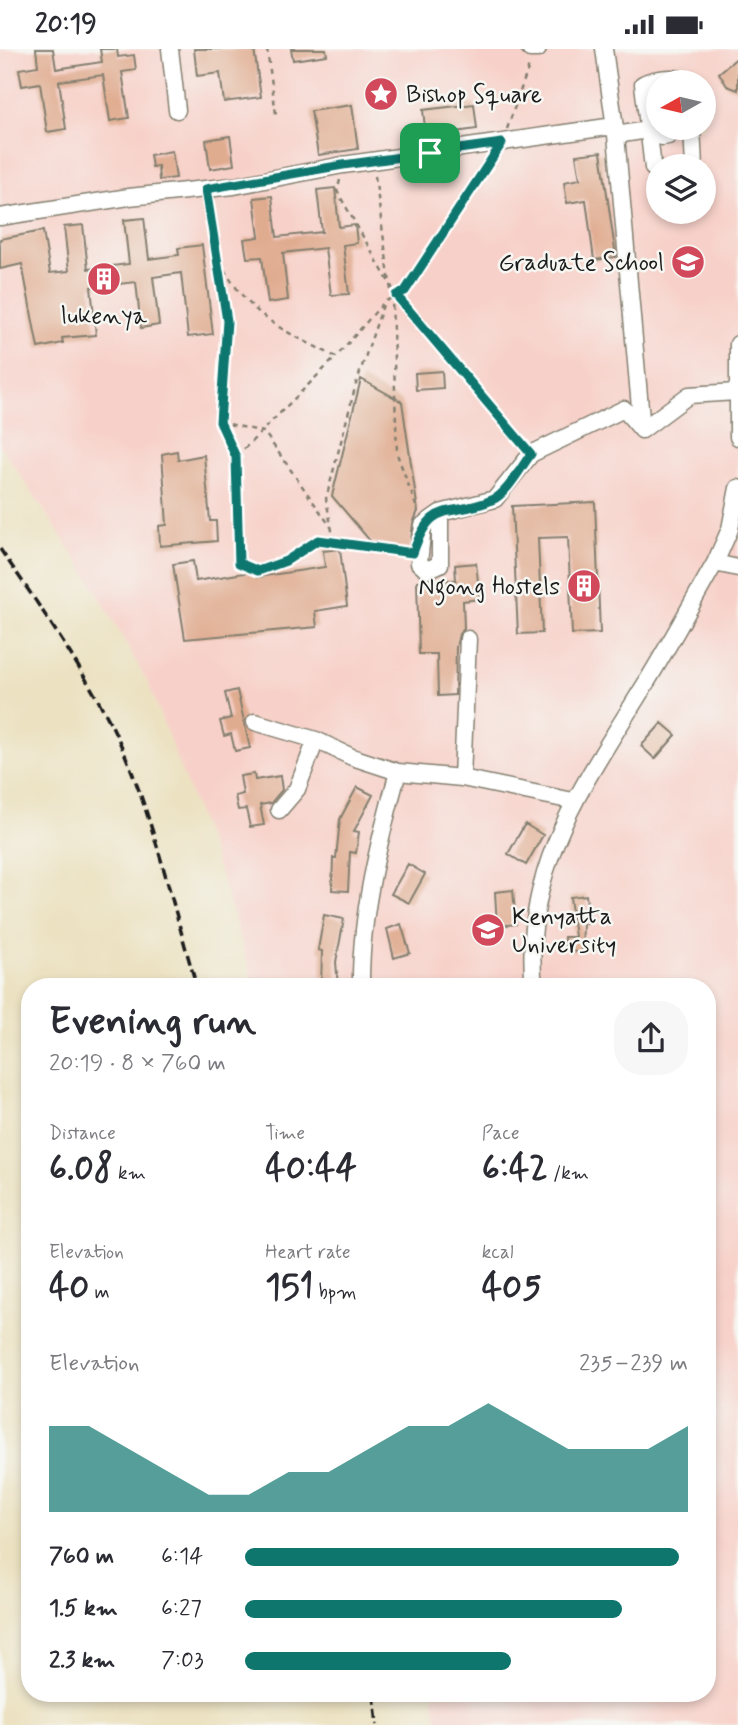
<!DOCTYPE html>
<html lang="en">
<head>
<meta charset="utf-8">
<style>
  :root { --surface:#fff; --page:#f7f7f7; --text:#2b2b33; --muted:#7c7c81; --accent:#0f766e }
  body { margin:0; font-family:Mynerve,sans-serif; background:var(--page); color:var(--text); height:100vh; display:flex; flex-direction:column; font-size:26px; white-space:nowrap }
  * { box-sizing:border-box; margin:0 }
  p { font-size:23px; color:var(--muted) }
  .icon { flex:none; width:38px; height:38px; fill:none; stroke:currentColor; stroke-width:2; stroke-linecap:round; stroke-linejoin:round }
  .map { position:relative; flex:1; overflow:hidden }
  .drawer { position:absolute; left:21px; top:929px; width:695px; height:724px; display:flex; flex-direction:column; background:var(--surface); border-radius:28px; box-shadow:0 4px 10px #0003 }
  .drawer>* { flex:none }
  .needle { width:46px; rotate:262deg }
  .fabs { position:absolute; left:646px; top:21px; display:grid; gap:14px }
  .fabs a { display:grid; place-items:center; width:70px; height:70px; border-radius:50%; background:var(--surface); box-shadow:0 4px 10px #0003; font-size:35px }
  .pin { position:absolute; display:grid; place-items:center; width:60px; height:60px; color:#fff; margin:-30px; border-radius:14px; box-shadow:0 4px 10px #0006 }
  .round { display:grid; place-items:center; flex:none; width:74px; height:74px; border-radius:28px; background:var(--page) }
  .summary { display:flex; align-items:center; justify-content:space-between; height:119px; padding:0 28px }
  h1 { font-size:38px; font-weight:700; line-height:52px }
  .metrics { display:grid; grid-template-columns:repeat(3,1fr); gap:10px; height:119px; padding:7px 28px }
  .metrics div { display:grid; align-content:center }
  .metrics b { font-size:35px; font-weight:700 }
  .metrics small { font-size:19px; font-weight:400 }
  .metrics p { font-size:19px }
  .chart { height:196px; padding:14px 28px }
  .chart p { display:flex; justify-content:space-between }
  .chart svg { width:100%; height:126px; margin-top:7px; fill:var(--accent); opacity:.7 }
  ul { padding:0 28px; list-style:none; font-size:23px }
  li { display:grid; grid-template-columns:112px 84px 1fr; align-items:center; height:52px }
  li i { height:18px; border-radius:9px; background:var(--accent) }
  .status { display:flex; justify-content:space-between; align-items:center; height:49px; padding:0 35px; background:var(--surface); direction:ltr }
  .status svg { height:19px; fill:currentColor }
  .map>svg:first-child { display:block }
  .built { fill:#f7d1c9; fill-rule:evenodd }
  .building { fill:#e0ac90 }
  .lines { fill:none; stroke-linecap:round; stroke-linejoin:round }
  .minor-casing { stroke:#847f6f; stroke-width:19 }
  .path { stroke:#847f6f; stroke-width:2.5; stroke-dasharray:5 5; stroke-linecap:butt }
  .minor { stroke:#fff; stroke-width:16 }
  .rail { stroke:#1c1c1c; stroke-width:3.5; stroke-dasharray:10 5; stroke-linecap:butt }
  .route-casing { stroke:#fff; stroke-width:14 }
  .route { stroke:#0f766e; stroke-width:9 }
  .labels { text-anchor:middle; stroke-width:5; stroke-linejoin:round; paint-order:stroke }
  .poi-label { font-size:24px; fill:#1c1c1c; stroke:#f6f6f2; text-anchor:start }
</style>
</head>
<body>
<div class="status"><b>20:19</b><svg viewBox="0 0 49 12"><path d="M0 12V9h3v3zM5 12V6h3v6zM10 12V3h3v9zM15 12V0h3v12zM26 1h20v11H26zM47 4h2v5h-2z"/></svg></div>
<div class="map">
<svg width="738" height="1676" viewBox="0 0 738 1676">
  <rect width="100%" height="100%" fill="#f6f6f2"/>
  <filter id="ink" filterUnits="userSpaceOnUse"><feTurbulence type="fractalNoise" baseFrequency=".0143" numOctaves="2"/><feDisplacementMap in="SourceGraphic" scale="14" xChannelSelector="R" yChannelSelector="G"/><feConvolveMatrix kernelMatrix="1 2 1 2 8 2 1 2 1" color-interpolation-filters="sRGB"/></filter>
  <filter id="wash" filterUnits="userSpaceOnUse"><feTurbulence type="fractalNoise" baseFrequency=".00686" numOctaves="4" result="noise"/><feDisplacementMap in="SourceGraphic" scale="28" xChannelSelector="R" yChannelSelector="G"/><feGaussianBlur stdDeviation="1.57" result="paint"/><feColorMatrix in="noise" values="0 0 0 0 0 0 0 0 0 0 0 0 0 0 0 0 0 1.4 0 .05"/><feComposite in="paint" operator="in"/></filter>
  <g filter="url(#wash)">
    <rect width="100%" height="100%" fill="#ece2c2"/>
    <path class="built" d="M0 0H738V1676H438L433 1645H707V938H255L220 824 148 634 89 528 0 396ZM658 33H704V79H658ZM658 117H704V163H658Z"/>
    <g id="blocks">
      <path class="building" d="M36 0H53L56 20 102 13 100 0H117L118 8 134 6 136 21 122 23 129 69 110 72 103 26 59 32 66 80 47 83 40 34 22 37 19 20 38 17Z
        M194 0H254L261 48 224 53 220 24 197 27Z
        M291 0H326L327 6 293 11Z
        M738 8V41L727 37 719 24Z
        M474 55 477 80 426 87 423 61Z
        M352 56 358 100 318 106 311 62Z
        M230 87 234 116 210 120 206 91Z
        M172 102 176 129 159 131 158 117 152 118 150 106Z
        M601 103 616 208 594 211 586 151 567 154 564 133 580 130 576 106Z
        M335 139 339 178 355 176 357 194 343 196 349 245 331 246 325 199 283 204 288 251 268 254 262 208 247 209 244 190 259 188 254 149 272 147 277 188 322 183 317 141Z
        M144 169 149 210 179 206 178 199 202 196 213 285 188 288 181 224 153 228 159 276 141 279 136 233 91 238 96 286 62 289 63 294 38 299 22 215 0 220V190L43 182 50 224 69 222 64 178 83 176 88 220 129 215 124 171Z
        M442 322 443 339 416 341 415 324Z
        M361 330 402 353 418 462 413 474 410 501 371 493 332 447Z
        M177 402 178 411 204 406 210 472H216L217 492 160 497 159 477 167 476 162 405Z
        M595 453 600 584 572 585 568 488 538 489 542 584 518 585 512 457Z
        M340 500 347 557 315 562 317 578 185 590 173 515 193 512 196 532 256 522 257 528 325 518 323 502Z
        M476 514 480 550 463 552 464 580 459 585 456 598 455 646 438 647 437 605H419L417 532 456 531 455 516Z
        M237 641 250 699 235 702 231 685 224 687 220 672 231 669 225 644Z
        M662 674 676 686 655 710 641 697Z
        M254 725 255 731 280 727 282 741 271 754 260 756 264 776 250 778 246 760 238 761 235 747 243 745 240 727Z
        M357 738 373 746 354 782 359 783 356 804 350 803 348 842 332 841 333 809H336L340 770Z
        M525 775 543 786 526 816 508 805Z
        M408 815 425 825 409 854 391 845Z
        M513 841 516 875 497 877 495 843Z
        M586 846 589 874 583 875 582 904 564 901V888H575L570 848Z
        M324 866 344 870 336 913 338 938H321L322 902 318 901Z
        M401 875 410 904 394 909 387 880Z"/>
    </g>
  </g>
  <g filter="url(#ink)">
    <use href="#blocks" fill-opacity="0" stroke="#847f6f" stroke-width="2"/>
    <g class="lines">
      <g class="minor-casing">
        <path id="minor" d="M170 0 177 61
          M530 0H538
          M604 0 616 86 642 381
          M692 79 694 117
          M654 80 662 88 668 87 673 79
          M616 86 654 80
          M658 123 653 119 643 35C653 29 678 26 687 33
          M0 168 129 148 234 137 343 116 614 77
          M738 295V388
          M642 381 689 346 736 343
          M440 464V515L427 521 419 514 423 476 440 464 495 450 531 405 624 360 642 381
          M715 514 738 519
          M255 673 316 691 352 708 398 723 462 729 573 752
          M462 729 468 590
          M279 761 297 740 316 691
          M361 938C360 866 379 792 398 723
          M534 938C521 818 586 732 646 634 670 595 692 554 715 514L730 480 738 439"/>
      </g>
      <path class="path" d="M267 0 276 65
        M507 80 530 14
        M375 127 392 249 397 405 418 462
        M340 131 337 142 402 256 522 395
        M208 154 227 272 220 373 236 408 239 514 258 522 286 512 319 491 406 504
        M219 212C252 270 279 279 336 308L384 253 405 242 492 107
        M220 373 264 383 331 478
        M237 407 336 308
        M334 492 326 450 356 335 383 256"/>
      <use href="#minor" class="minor"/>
      <path class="rail" d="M0 500C39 556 79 614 111 675 151 755 171 853 197 938
        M374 1645 377 1676"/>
    </g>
  </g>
  <g class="lines" filter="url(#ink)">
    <g class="route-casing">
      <path id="route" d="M502 94 405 242 396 246 531 405C521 418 507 445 492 451 448 470 432 448 413 504L318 491 286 512 258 522 239 514 236 408 220 373 227 272 206 140 343 116Z"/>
    </g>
    <use href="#route" class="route"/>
  </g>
  <defs>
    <g id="sight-disc" transform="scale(1.75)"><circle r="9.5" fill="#d1495b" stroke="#f6f6f2"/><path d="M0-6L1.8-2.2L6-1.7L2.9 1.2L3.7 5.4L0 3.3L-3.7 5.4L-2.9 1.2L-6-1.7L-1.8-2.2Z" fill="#fff"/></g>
    <g id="school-disc" transform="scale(1.75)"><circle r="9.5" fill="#d1495b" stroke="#f6f6f2"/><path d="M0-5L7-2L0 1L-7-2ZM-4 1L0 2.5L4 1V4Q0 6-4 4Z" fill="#fff"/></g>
    <g id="building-disc" transform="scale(1.75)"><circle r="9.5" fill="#d1495b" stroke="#f6f6f2"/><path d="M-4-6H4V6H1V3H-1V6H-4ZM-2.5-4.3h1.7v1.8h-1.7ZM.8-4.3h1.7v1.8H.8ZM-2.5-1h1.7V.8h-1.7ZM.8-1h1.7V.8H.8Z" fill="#fff"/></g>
    <g id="university-disc" transform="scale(1.75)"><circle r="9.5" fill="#d1495b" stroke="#f6f6f2"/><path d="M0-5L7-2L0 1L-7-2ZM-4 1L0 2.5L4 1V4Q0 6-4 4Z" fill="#fff"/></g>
  </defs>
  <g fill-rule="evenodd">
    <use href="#sight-disc" x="381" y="45"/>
    <use href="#school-disc" x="688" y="213"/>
    <use href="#building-disc" x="104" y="230"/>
    <use href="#building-disc" x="584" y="537"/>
    <use href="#university-disc" x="488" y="881"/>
  </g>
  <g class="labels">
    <g class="poi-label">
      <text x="406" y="53">Bishop Square</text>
      <text x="664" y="221" text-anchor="end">Graduate School</text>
      <text x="104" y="274" text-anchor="middle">lukenya</text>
      <text x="560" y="545" text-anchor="end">Ngong Hostels</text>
      <text x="512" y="875">Kenyatta<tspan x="512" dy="28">University</tspan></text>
    </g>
  </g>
</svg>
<div class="fabs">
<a><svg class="needle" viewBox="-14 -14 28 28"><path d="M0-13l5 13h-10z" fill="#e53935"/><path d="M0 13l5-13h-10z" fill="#7c7c81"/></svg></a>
<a><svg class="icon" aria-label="layers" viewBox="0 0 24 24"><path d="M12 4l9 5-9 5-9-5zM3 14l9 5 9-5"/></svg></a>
</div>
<div class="pin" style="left:430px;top:104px;background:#1e9e55"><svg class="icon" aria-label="arrive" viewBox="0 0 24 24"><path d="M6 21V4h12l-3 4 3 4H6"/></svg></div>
<section class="drawer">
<div class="summary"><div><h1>Evening run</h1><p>20:19 · 8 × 760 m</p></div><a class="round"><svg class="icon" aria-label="share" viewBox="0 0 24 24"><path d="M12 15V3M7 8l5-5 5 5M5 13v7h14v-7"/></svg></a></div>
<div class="metrics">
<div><p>Distance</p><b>6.08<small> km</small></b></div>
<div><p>Time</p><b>40:44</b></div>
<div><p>Pace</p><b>6:42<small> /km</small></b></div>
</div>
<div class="metrics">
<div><p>Elevation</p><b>40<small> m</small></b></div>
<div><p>Heart rate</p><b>151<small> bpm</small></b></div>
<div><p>kcal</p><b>405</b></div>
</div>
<div class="chart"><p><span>Elevation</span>235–239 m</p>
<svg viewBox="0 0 160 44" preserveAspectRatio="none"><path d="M0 44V14L10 14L20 22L30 30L40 38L50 38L60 30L70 30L80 22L90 14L100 14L110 6L120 14L130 22L140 22L150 22L160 14V44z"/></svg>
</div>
<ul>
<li><b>760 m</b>6:14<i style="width:98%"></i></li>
<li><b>1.5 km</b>6:27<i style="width:85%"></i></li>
<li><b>2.3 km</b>7:03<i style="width:60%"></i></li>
</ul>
</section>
</div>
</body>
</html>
